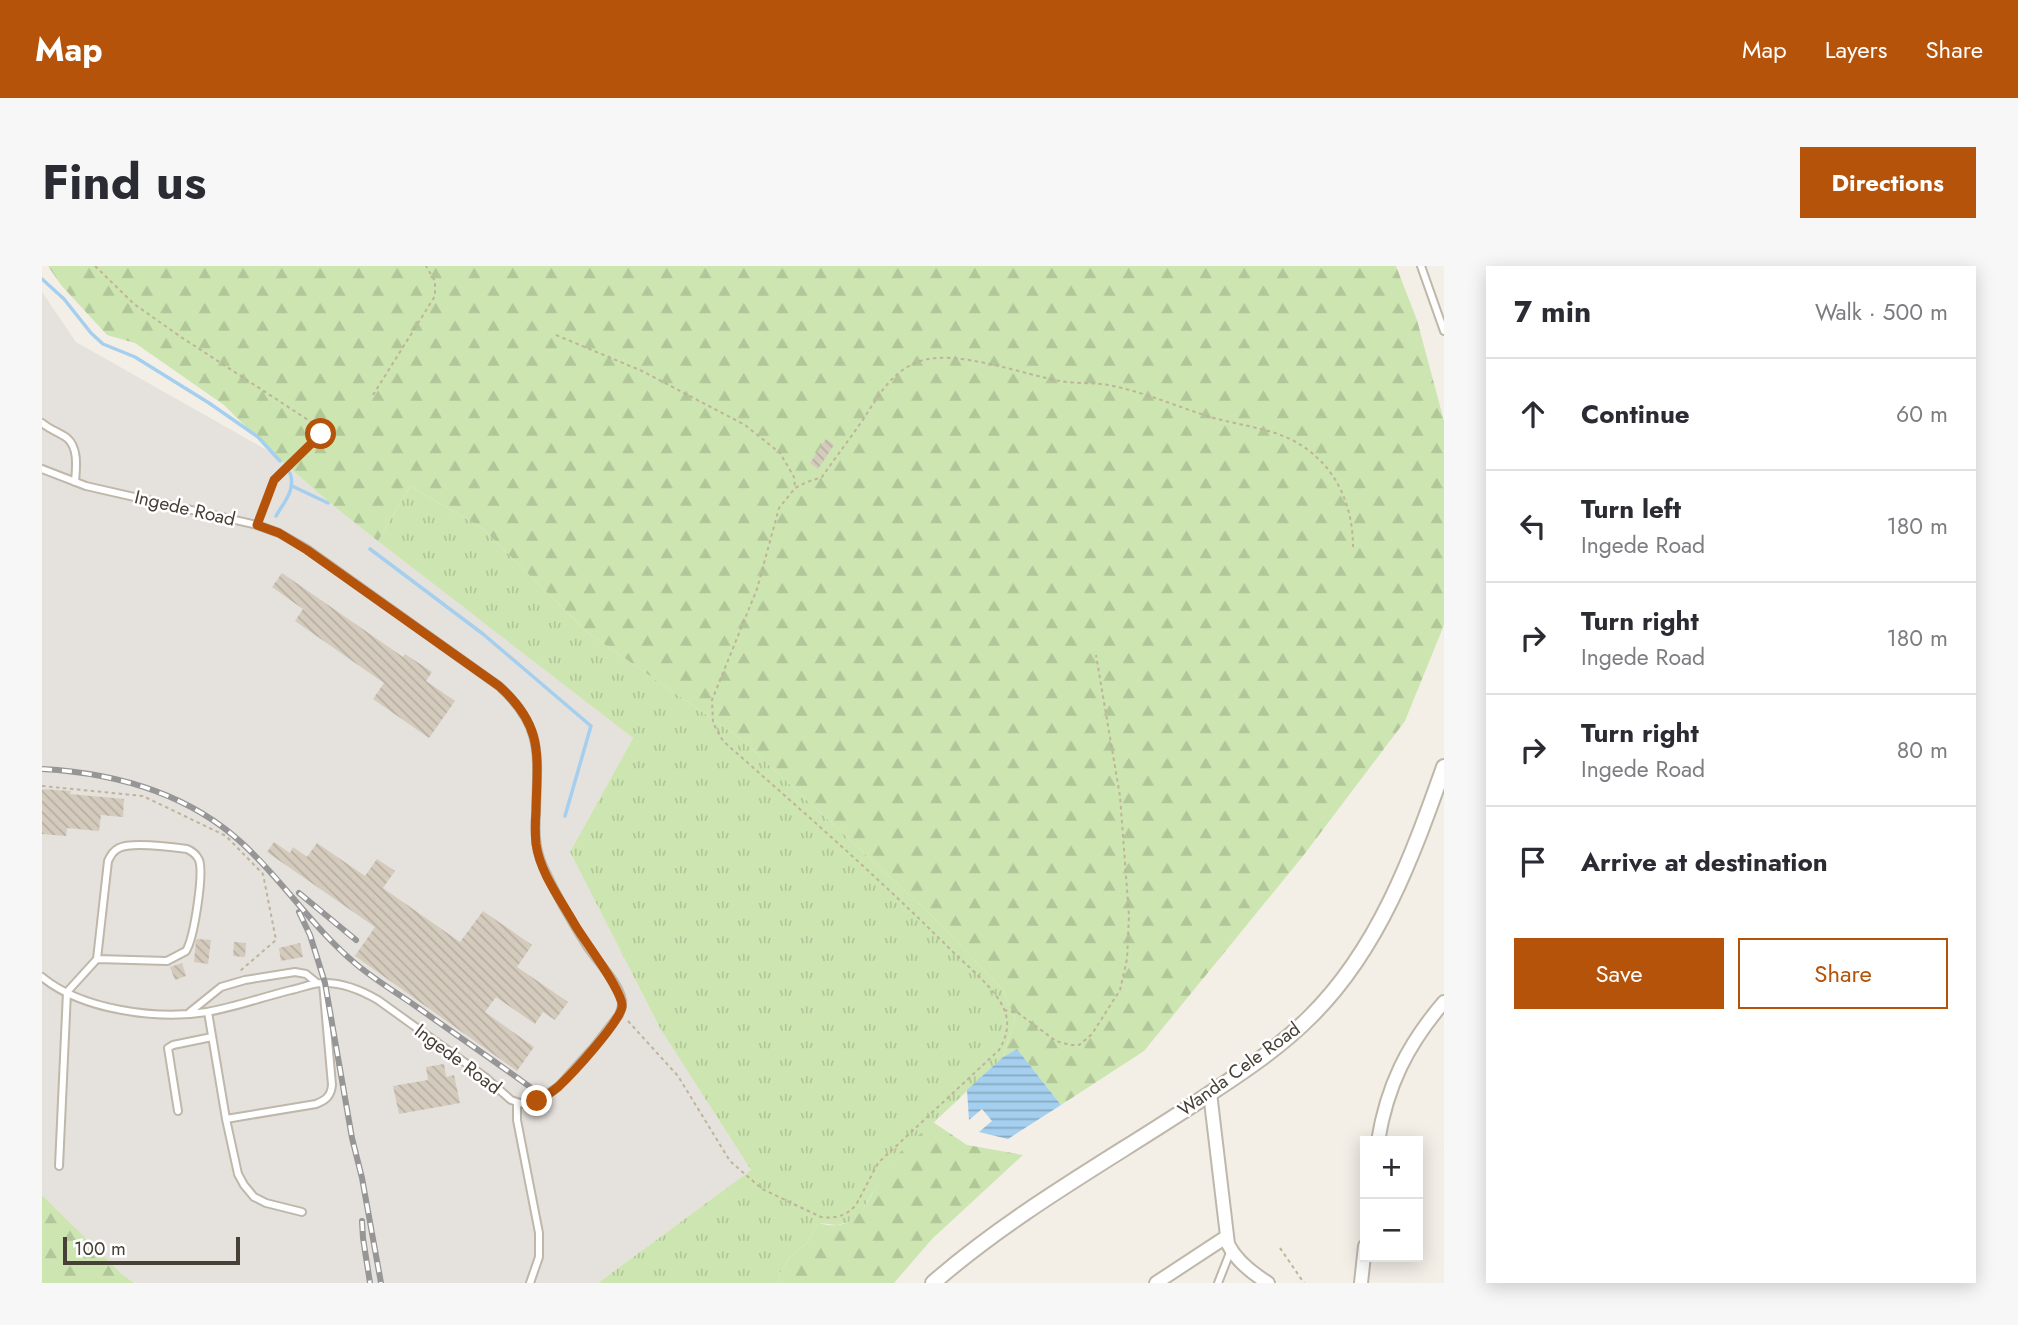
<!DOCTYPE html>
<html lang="en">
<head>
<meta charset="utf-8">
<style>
	body { margin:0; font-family:Jost,sans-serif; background:#f7f7f7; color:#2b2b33 }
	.controls { position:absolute; right:21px; bottom:21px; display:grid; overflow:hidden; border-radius:0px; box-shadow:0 4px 18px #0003 }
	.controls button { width:63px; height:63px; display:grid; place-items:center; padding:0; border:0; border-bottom:2px solid #e1e1e2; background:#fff; color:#2b2b33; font:35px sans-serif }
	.scale { position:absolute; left:21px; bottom:18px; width:177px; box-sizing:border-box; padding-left:7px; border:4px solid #464036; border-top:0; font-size:19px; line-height:24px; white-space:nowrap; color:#464036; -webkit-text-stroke:5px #fff; paint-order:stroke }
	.stop { position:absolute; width:21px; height:21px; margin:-16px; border:5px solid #b45309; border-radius:50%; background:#fff }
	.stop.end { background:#b45309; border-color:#fff; box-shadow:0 2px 7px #0008 }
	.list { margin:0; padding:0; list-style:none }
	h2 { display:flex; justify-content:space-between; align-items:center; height:91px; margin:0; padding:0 28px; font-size:30px }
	h2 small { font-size:23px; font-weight:400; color:#7c7c81 }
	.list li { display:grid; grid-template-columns:46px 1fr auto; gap:21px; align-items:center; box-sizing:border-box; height:112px; padding:0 28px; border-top:2px solid #e1e1e2 }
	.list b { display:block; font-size:26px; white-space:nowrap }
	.list p { margin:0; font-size:23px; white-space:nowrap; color:#7c7c81 }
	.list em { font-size:23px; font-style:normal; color:#7c7c81 }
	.actions { display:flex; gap:14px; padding:21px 28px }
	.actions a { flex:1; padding:16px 0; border:2px solid #b45309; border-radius:0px; text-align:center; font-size:24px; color:#b45309 }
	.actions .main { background:#b45309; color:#fff }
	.icon { flex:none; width:38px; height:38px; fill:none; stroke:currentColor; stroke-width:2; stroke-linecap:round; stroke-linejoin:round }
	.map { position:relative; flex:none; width:1402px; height:1017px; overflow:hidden; border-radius:0px }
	header { display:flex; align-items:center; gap:42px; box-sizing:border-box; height:98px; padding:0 35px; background:#b45309; color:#fff }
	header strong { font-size:33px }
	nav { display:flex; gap:38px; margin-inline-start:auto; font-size:24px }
	.intro { display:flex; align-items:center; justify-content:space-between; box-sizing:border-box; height:168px; padding:0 42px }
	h1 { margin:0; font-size:49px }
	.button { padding:18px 32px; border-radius:0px; background:#b45309; color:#fff; font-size:24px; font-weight:700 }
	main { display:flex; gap:42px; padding:0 42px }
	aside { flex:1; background:#fff; border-radius:0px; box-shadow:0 4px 18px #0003 }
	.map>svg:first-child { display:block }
</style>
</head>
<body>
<header>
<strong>Map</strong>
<nav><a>Map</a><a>Layers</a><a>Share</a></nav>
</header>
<div class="intro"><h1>Find us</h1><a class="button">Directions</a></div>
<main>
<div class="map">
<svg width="1402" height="1017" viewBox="0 0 1402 1017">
	<defs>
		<pattern id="grass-tufts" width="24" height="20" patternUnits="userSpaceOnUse" patternTransform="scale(1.75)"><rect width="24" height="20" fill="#cde6b1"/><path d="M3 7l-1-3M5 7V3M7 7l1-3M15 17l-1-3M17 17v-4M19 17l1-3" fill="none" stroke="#b1c699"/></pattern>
		<pattern id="forest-firs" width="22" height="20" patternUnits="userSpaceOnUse" patternTransform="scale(1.75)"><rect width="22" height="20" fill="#cde6b1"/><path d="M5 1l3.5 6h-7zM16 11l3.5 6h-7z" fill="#b1c699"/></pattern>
		<pattern id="water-rules" width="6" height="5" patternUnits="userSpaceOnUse" patternTransform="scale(1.75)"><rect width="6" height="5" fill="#a5cfee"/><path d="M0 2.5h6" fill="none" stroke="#88a9c2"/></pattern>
		<pattern id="building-back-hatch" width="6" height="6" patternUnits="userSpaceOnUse" patternTransform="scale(1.75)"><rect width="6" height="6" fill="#d4cbbd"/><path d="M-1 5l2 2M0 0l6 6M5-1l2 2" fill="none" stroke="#b7afa3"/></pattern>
	</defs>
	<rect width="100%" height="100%" fill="#f3efe7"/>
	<path fill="#e5e1dc" d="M0 26 34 76 230 187 293 241 591 472 528 586 619 764 709 904 556 1017H92L80 1008 0 929Z"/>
	<path fill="url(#grass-tufts)" d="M368 220 440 262 546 367 698 472 890 650 961 724 973 753 961 791 848 898 818 948 807 956 795 959 776 957 765 977 748 991 738 1007 736 1017H556L709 904 619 764 528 586 591 472 336 275Z"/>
	<path fill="url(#forest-firs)" d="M6 0H1354L1375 54 1402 155V359L1363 455 1261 590 1102 785 1019 839 975 783 961 791 973 753 961 724 890 650 698 472 546 367 440 262 368 220 336 275 293 241 230 187 182 139 93 77 65 69 19 19Z
		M891 856 925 879 981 889 890 973 852 1017H736L738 1007 748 991 765 977 776 957C822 970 827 925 848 898 859 883 877 870 891 856Z
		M0 929 80 1008 92 1017H0Z"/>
	<path fill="url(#water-rules)" d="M975 783 1019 839 966 873 937 866 950 855 940 843 927 854 925 824 961 791Z"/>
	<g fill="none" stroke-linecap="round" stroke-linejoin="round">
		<path stroke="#a5cfee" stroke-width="3.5" d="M0 13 22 33 49 67 61 78 93 91 167 137 216 171 238 195
			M250 220 286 237
			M234 250C242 236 254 224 248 207
			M328 283 441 368 549 460 523 550"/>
	</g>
	<path fill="url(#building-back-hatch)" d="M784 173 792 179 776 203 768 197Z
		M240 307 361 391 363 388 390 406 384 415 413 435 387 472 331 433 342 417 253 355 261 343 230 321Z
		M0 523 29 525 28 528 82 533 81 551 59 549 57 565 25 562 24 570 0 568Z
		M232 576 248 587 251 581 265 591 275 577 323 610 335 593 353 605 341 622 418 676 441 645 490 679 475 701 526 736 513 754 501 746 493 758 454 731 443 746 492 781 475 805 313 690 333 661 225 586Z
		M156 673 169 674 166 698 152 696 154 674Z
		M192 676 204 677 203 691 191 690Z
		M258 677 261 691 239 695 237 682Z
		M140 697 144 710 133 714 128 701Z
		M402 798 404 811 412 809 418 837 357 848 351 820 386 814 384 801Z"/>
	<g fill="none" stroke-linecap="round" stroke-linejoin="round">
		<defs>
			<path id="service" d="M1379 0 1402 65
				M0 157C8 164 17 166 25 172 37 182 34 203 33 216
				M0 203 44 220 215 259 237 267 265 283 457 420C503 462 495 491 494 547 493 566 493 582 501 600 513 627 529 655 545 680 555 695 577 717 580 734 581 739 579 744 577 749L552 781 516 821 495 835 481 838 469 834 443 811 336 734C319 724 301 716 280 717 270 717 259 722 249 724 221 731 193 741 165 746 115 754 40 744 0 711
				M148 746 179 721 203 714 253 706 264 708 275 717
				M166 746 184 853 196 908 202 919 212 931 224 937 260 946
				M475 837V854L497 967V991L488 1017
				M136 845 126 782 131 779 170 771
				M184 853 274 838C284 834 289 830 290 819L281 717
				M17 900 25 726 55 693 66 595C69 589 71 585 77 582 89 576 130 581 145 583 150 585 154 588 157 594 162 608 152 672 144 685L125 695 55 693
				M1176 1017 1189 984"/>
			<path id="minor" d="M1168 827 1186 978C1194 995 1210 1007 1226 1017
				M1336 875C1345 820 1365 779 1402 736
				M1114 1017 1184 971
				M1319 1017 1323 980"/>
			<path id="tertiary" d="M891 1017C970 948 1062 897 1149 840 1190 813 1233 786 1268 751 1337 683 1370 591 1402 501"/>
		</defs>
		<use href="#service" stroke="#beb7aa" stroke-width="10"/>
		<use href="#minor" stroke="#beb7aa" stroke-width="16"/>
		<use href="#tertiary" stroke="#beb7aa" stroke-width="18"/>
		<path stroke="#bfb39b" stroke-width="2" stroke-dasharray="3.5 3.5" stroke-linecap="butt" d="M53 0 92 38 139 71 280 163 279 168 232 214 218 252
			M514 69 600 105 703 159 738 187 752 211 753 221
			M331 129 393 30V15L384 0
			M0 520 101 530 184 570 221 608 234 674 198 705
			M962 744 976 747 1014 775 1028 779H1037L1050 768 1078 724 1085 693 1087 650 1078 530 1054 389
			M586 755 636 810 688 895 720 923 779 951C793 953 804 950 814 939L836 897 957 784C965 771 968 757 962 743 953 722 925 700 909 684 836 611 758 543 681 475L671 457 670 434 715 323 737 242 753 222 765 216 780 211C793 192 807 174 820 155 836 131 849 105 878 95 914 83 980 108 1018 115 1035 118 1054 116 1071 120 1105 127 1138 142 1172 152 1204 161 1239 163 1266 184 1297 207 1311 243 1311 281
			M1238 982 1262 1017"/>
		<use href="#service" stroke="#fff" stroke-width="6"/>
		<use href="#minor" stroke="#fff" stroke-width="12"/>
		<use href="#tertiary" stroke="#fff" stroke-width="14"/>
		<defs>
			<path id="rail" d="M0 503C73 507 146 527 201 578 241 615 272 663 314 698 333 714 355 727 375 741 413 768 451 794 488 821
				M257 627 314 674
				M257 646 268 669 283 717 310 872 320 912 339 1017
				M320 955 321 972 328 1017"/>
		</defs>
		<use href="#rail" stroke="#969696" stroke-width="6"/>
		<use href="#rail" stroke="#fff" stroke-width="3.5" stroke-dasharray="10" stroke-linecap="butt"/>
	</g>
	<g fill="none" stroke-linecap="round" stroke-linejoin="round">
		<path stroke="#b45309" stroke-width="9" d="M279 168 232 214 215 259 237 267 265 284 457 420C503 461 495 490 494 546 493 557 493 567 494 578 498 607 519 634 533 659 543 676 582 726 580 741 577 757 530 808 517 820 510 826 503 831 495 835"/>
	</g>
	<g text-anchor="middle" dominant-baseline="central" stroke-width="5" stroke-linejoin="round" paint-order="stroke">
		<g font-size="19" fill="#464036" stroke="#fff">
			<text transform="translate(143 242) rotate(13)">Ingede Road</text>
			<text transform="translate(416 793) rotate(37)">Ingede Road</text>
			<text transform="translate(1197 803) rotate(-36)">Wanda Cele Road</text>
		</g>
	</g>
</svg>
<div class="controls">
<button>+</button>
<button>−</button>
</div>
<div class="scale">100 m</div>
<div class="stop" style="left:279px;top:168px"></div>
<div class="stop end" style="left:495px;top:835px"></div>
</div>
<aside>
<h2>7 min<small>Walk · 500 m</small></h2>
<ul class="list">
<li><svg class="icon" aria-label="ahead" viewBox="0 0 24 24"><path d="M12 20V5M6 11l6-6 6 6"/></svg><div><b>Continue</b></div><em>60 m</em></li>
<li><svg class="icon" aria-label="left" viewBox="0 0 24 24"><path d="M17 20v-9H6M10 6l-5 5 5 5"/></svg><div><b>Turn left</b><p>Ingede Road</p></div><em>180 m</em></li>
<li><svg class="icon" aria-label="right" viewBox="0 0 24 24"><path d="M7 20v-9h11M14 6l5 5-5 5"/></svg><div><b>Turn right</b><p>Ingede Road</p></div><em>180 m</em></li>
<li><svg class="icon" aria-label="right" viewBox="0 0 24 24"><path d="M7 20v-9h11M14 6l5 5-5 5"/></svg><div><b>Turn right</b><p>Ingede Road</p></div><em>80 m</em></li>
<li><svg class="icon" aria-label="arrive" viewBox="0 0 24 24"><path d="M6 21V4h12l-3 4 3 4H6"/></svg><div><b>Arrive at destination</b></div></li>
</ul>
<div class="actions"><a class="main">Save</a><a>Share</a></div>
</aside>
</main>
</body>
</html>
